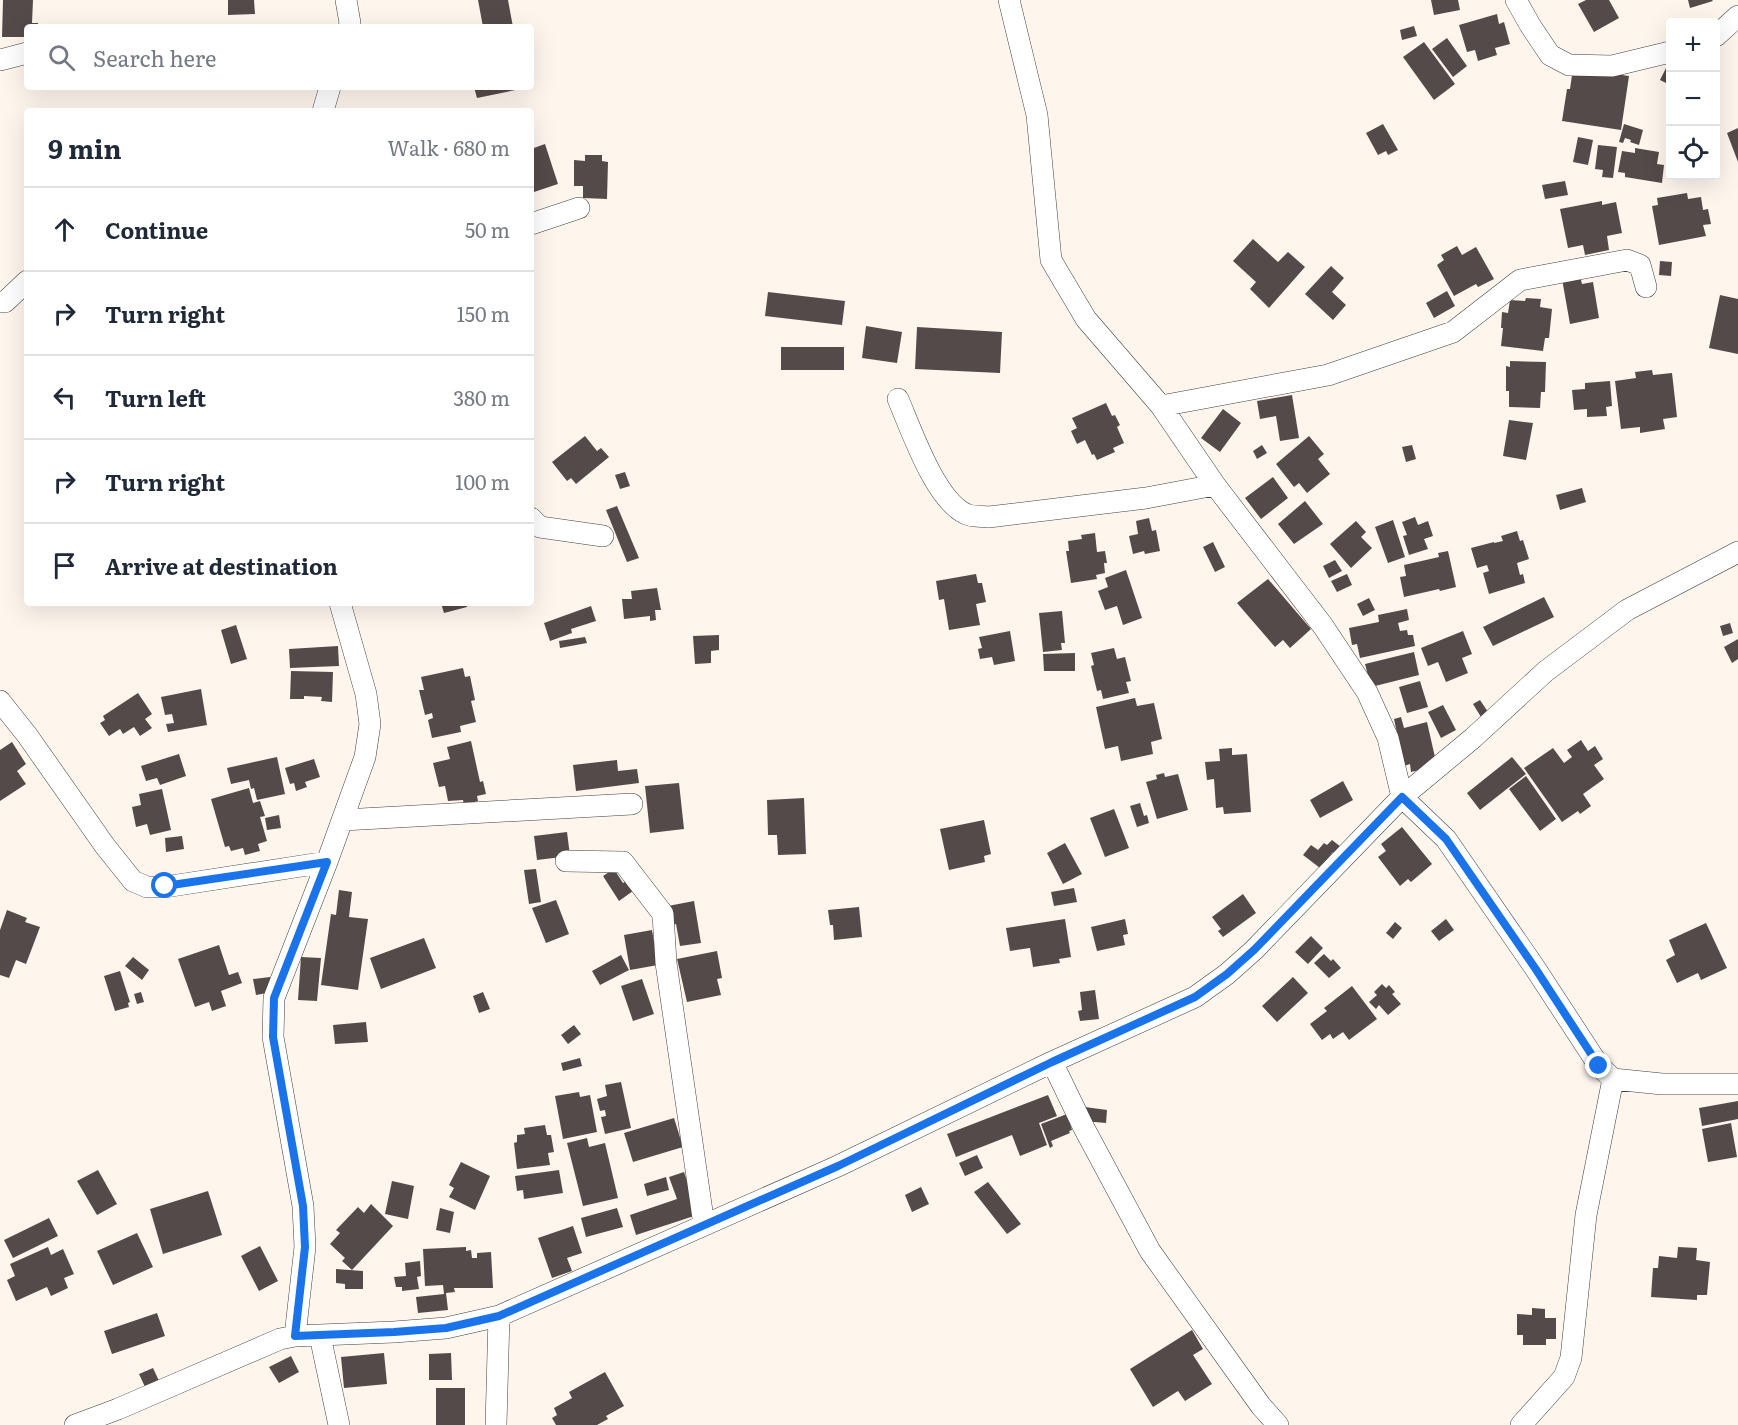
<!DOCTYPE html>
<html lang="en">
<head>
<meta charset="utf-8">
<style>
	body { margin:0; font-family:Literata,serif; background:#f2f2f3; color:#1f2937 }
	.controls { position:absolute; right:18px; top:18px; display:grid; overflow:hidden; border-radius:6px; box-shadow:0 6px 24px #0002 }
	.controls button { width:54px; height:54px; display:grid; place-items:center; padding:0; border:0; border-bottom:2px solid #e0e1e3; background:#fff; color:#1f2937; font:30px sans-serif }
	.stop { position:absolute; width:18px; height:18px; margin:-14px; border:4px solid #1a73e8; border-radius:50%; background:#fff }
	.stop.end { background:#1a73e8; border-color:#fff; box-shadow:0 2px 6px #0008 }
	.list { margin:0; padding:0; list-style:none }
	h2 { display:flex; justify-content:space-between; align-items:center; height:78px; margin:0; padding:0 24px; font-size:26px }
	h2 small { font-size:20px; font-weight:400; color:#747a83 }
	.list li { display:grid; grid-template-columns:39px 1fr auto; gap:18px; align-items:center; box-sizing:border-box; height:84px; padding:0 24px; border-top:2px solid #e0e1e3 }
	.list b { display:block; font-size:22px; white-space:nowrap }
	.list em { font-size:20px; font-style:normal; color:#747a83 }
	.icon { flex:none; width:33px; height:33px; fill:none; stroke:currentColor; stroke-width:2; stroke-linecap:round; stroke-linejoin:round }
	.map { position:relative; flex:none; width:1738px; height:1425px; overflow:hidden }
	.search { position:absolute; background:#fff; box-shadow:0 6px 24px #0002; left:24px; top:24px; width:510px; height:66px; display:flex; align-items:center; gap:15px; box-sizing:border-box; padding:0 21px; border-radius:6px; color:#747a83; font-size:22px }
	.panel { position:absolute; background:#fff; box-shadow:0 6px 24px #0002; left:24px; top:108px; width:510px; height:498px; border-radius:6px }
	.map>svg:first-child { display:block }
</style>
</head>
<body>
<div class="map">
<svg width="1738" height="1425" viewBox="0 0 1738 1425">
	<rect width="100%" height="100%" fill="#fef5ed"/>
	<path fill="#554a4a" d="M3 0H33L32 23H38V27H27V37H2Z
		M228 0H254L255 14 228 15Z
		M478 0H508L513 27H483Z
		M1431 0H1458L1460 10 1434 15Z
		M1586 0H1609L1619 18 1594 32 1578 4Z
		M1688 0H1712L1713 1 1690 8Z
		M1497 14 1499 24 1504 22 1510 44 1495 48 1497 55 1478 61 1475 50 1467 52 1459 25Z
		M1414 26 1417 36 1402 40 1400 30Z
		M1447 38 1467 66 1453 77 1432 49Z
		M1424 42 1455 84 1434 100 1403 57Z
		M1573 68 1629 76 1621 130 1562 121 1567 89H1570Z
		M1666 68 1670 71V85L1660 80Z
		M474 87H525V88L477 98Z
		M1383 124 1398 150 1388 155 1386 151 1378 155 1366 133Z
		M1624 124 1643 130 1639 145 1630 142 1631 140 1625 138 1623 143 1619 142Z
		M1738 128V162L1727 133Z
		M1578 137 1593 140 1588 165 1573 162Z
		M545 144 558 184 531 193V149Z
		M1598 145 1617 147 1613 178 1602 177 1603 170 1595 169Z
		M1635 148 1659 152 1657 164 1664 165 1662 183 1625 177V173L1618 172 1622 151 1635 153Z
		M585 155H602V161L608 162 607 199 583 198V186H574V160L585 161Z
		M1565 181 1568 195 1545 199 1542 185Z
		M1687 193 1688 199 1701 197 1703 210 1708 209 1711 224 1703 225 1706 236 1659 245 1652 206 1658 205 1657 198Z
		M1602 201V205L1616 202 1622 233 1607 236 1609 250 1585 255 1583 245 1568 248 1560 209Z
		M1253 239 1278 262 1288 252 1305 267 1269 308 1250 289 1256 282 1233 261Z
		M1457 246 1462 255 1476 247 1494 279 1478 287 1476 284 1454 296 1437 265 1444 260 1441 255Z
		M1660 261 1672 262 1671 276 1659 275Z
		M1331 266 1344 278 1332 292 1346 305 1333 320 1305 294Z
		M1580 276 1582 284 1593 282 1599 318 1570 324 1562 279Z
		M1447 291 1455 306 1434 318 1426 303Z
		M768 292 845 301 842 325 765 316Z
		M1720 295 1738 299V354L1709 348Z
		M1526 298 1541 299 1540 307 1552 309 1549 338H1545L1543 351 1501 346 1503 328H1501L1502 312 1508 313 1510 300 1525 301Z
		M866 326 902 332 897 363 862 358Z
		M917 327 1002 332 1000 373 915 369Z
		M781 347H844V370H781Z
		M1510 361 1546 362 1545 392H1541L1540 408 1509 407V391H1506V366L1510 367Z
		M1652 370 1653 375 1672 373 1677 417 1663 419 1665 429 1640 433V427L1621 429 1615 381 1636 378 1635 372Z
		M1610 381 1612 406 1606 407 1607 416 1587 417V409L1574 410 1572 390 1585 389V383Z
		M1292 395 1299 438 1280 441 1276 416 1260 419 1257 401Z
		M1106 403 1112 416 1115 415 1120 425 1117 427 1124 443 1113 448 1115 452 1097 460 1094 454 1092 455 1085 440 1077 444 1071 431 1077 428 1072 418Z
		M1223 409 1241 423 1220 452 1201 438Z
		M1509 420 1533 423 1526 460 1503 456Z
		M585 436 597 451 601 448 609 457 576 484 571 478 567 481 552 462Z
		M1309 436 1324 454 1318 459 1330 474 1307 493 1299 483 1294 487 1276 464Z
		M1262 445 1267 453 1257 459 1253 451Z
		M1412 445 1416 459 1406 462 1402 447Z
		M625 472 630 486 620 489 615 475Z
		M1273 477 1288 498 1261 519 1245 498Z
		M1582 488 1586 502 1560 510 1556 495Z
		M1305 501 1323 524 1294 544 1278 524Z
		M617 506 639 558 627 562 606 510Z
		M1415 517 1418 525 1428 521 1433 536 1424 539 1428 549 1409 555 1403 536 1407 535 1402 522Z
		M1149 518 1152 531 1156 530 1160 551 1145 554 1144 551 1133 554 1129 536 1138 534 1136 521Z
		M1393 520 1405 557 1388 563 1375 527Z
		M1356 521 1366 532 1361 537 1372 548 1351 568 1330 544Z
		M1517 531 1520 541 1523 540 1529 559 1517 563 1520 575 1523 574 1525 583 1489 594 1483 573 1489 571 1487 565 1477 568 1471 548 1494 542V543L1503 541 1501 536Z
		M1095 533 1097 552 1105 551 1107 563H1104L1105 573 1096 575 1097 579 1071 583 1066 551H1069L1068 541 1082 539 1081 535Z
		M1213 542 1225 567 1215 572 1203 547Z
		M1448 551 1456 587 1440 591 1439 589 1404 597 1400 577 1406 576 1404 565 1439 557 1438 553Z
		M1335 560 1342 571 1329 578 1323 566Z
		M1126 570 1142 618 1123 625 1117 606 1105 610 1098 591 1108 587 1105 578Z
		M976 574 978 583H982L986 602 976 604 980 625 949 630 944 599 939 600 936 581Z
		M1347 574 1352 585 1337 592 1331 581Z
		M1268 579 1311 629 1290 648 1283 640 1275 647 1237 603Z
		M657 588 661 610H655L656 620 650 621V616L624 619 622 599H632L631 591Z
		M1544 597 1554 617 1493 646 1483 627Z
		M1369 598 1375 610 1363 616 1357 604Z
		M441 603H466L467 607 444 613Z
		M591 606 596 621 571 629 572 633 550 641 544 623Z
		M1407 609 1409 620 1398 623 1400 631 1407 630 1408 635H1413L1415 646 1360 658 1357 644 1352 645 1349 628 1379 622 1378 615Z
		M1062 611 1065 643H1061L1062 650 1043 652 1039 613Z
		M1730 623 1733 633 1723 636 1720 626Z
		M236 625 247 659 231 664 221 630Z
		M1010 631 1015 661 994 665 992 657 980 659 978 649 982 648 979 637Z
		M1463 631 1472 654 1462 658 1468 673 1446 682 1438 662 1428 666 1421 648Z
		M719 635V650L711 651V663L695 664 693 636Z
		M585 637 587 643 560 648 559 641Z
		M1738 639V659L1732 663 1724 647Z
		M338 646 339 666 290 668 289 649Z
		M1114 648 1117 659 1125 657 1131 681 1126 682 1129 693 1103 699 1101 690 1097 691 1091 666 1094 665 1091 653Z
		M1414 652 1419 675 1371 687 1365 664Z
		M1075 653V671H1044L1043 654Z
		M463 668 465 677 470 676 475 700 471 701 476 722 460 726 461 732 432 738 428 720 433 718 432 713 425 715 419 690H424L421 677Z
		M291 671 333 672 332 702 321 701 322 697 304 696V699H290Z
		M1420 681 1428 707 1407 713 1399 687Z
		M201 689 207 725 168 732 166 724 174 723 172 714 165 715 161 697Z
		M138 693 152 714 145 719 152 728 140 736 134 727 123 734 120 729 109 736 100 723 105 720 103 716Z
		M1135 698 1137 706 1154 703 1162 739 1151 742 1153 754 1121 761 1118 746 1105 749 1096 707Z
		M1480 700 1488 712 1481 717 1473 704Z
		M1443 705 1456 730 1441 738 1428 712Z
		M1401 717 1404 728 1427 722 1437 766 1411 772 1410 764 1404 766 1394 719Z
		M1581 740 1588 751 1595 746 1603 759 1594 765 1604 779 1583 794 1591 806 1580 814 1578 811 1562 822 1524 768 1553 748 1564 763 1572 757 1567 750Z
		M471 741 480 782 483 781 486 794 477 796 478 801 464 805 463 800 448 801 445 786 439 787 433 763 450 759 447 747Z
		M12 742 26 764 17 771 26 784 0 801V750Z
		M1232 748V755L1247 754 1251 812 1224 814 1223 807 1216 808 1214 779 1207 780 1205 762 1220 761 1219 749Z
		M179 754 186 776 160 785 157 778 146 781 141 766Z
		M277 757 285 794 257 800 254 788 251 789 249 780 231 784 227 768Z
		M1512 757 1526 774 1480 810 1467 793Z
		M314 759 320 777 305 782 307 787 296 791 294 783 290 784 285 768Z
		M617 760 618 771 637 769 639 783 576 791 573 765Z
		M1164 773 1165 777 1178 774 1188 810 1157 819 1146 782 1157 779 1156 775Z
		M1526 776 1556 819 1540 831 1509 789Z
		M1343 781 1353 800 1320 818 1310 800Z
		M679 783 684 829 650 833 645 786Z
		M249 788 253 803 260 801 265 816 260 817 267 841 258 844 260 851 245 855 243 848 231 851 229 846 225 847 211 799Z
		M162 789 171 830 150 835 147 824 136 827 132 807 141 805 139 794Z
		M804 798 806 854 778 855 777 835H768L767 800Z
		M1140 803 1144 816 1147 815 1149 823 1137 827 1130 806Z
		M1114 809 1129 848 1105 857 1090 818Z
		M279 815 281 828 267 830 265 818Z
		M984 820 991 854 984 856 985 862 949 870 940 829Z
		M1402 827 1432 864 1411 882 1408 879 1400 886 1378 857 1386 851 1381 844Z
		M567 832 570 856 537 860 534 836Z
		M182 836 184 849 166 852 165 838Z
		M1332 840 1341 847 1335 854 1333 852 1320 868 1303 855 1311 845 1318 850 1324 843 1327 845Z
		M1065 843 1082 874 1063 884 1047 853Z
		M536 869 541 902 529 904 524 870Z
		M614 869 623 883 626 881 633 891 619 901 603 876Z
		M1074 888 1077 902 1054 906 1051 892Z
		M339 890 352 892 349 917 368 919 358 990 321 985 331 914 336 915Z
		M1243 894 1256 913 1223 937 1218 931 1221 929 1212 917Z
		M556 900 569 934 546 943 532 908Z
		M694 901 701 943 680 946 676 924 671 925 668 906Z
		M859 907 862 937 834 940 833 925H830L828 910Z
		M7 910 27 918 25 922 40 927 26 964 16 960 9 978 0 975V930Z
		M1065 919 1071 957 1059 959 1060 963 1033 967 1030 948 1010 951 1006 928Z
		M1125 919 1128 934 1123 935 1125 945 1097 951 1091 927Z
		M1446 919 1454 930 1439 941 1431 931Z
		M1395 922 1402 928 1393 939 1386 933Z
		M1706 923 1727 968 1701 980 1698 973 1677 983 1666 960 1675 955 1669 940Z
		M652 930 658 965 630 970 624 935Z
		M1311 936 1323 948 1308 964 1295 952Z
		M424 938 436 968 381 989 370 958Z
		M219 945 229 975 238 972 242 983 221 991 226 1006 212 1011 209 1002 195 1007 178 959Z
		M717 951 722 978 717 979 721 995 687 1002 677 959Z
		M1324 954 1331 961 1333 959 1341 968 1329 978 1314 963Z
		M621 955 629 970 600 985 592 971Z
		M133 957 149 970 142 980 125 966Z
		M301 957 321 958 317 1001 298 1000Z
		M120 971 130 1002 128 1003 129 1007 115 1011 104 976Z
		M270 977 273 992 256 995 253 979Z
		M1293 977 1308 993 1277 1022 1262 1006Z
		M642 979 654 1014 633 1021 621 986Z
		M1382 984 1386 988 1389 985 1395 992 1392 994 1401 1004 1388 1015 1379 1005 1376 1009 1369 1002 1377 995 1374 992Z
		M1352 986 1377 1019 1349 1040 1343 1032 1333 1039 1330 1034 1322 1040 1310 1024 1327 1011 1324 1008Z
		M1095 990 1099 1019 1080 1021 1078 1011 1082 1010 1080 992Z
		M141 992 144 1002 137 1004 134 994Z
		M483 992 490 1009 479 1013 473 996Z
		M366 1022 368 1042 335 1044 333 1025Z
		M574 1025 581 1034 568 1044 561 1035Z
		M580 1058 582 1066 563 1071 561 1063Z
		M621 1082 631 1128 605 1134 601 1117 606 1116 605 1110 600 1111 597 1099 607 1096 605 1085Z
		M579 1092 580 1097 590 1095 597 1132 563 1139 555 1096Z
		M1048 1095 1057 1116 1039 1123 1047 1145 1020 1156 1012 1135 956 1157 947 1134Z
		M1738 1101V1119L1702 1126 1699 1108Z
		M1085 1107 1107 1110 1106 1123 1083 1121Z
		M1067 1114 1072 1130 1069 1131 1070 1133 1051 1141 1053 1146 1050 1148 1041 1124Z
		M674 1118 683 1147 633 1162 624 1133Z
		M1731 1123 1737 1157 1708 1162 1702 1129Z
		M545 1125 547 1135H551L554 1152 548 1153 550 1165 517 1169 514 1143 517 1142V1135L525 1134 524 1128Z
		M587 1138 589 1147 605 1143 618 1198 583 1206 567 1143Z
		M977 1155 983 1168 965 1176 959 1163Z
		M461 1162 490 1176 475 1210 449 1197 454 1188 449 1185Z
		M98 1170 117 1204 97 1215 77 1181Z
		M559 1170 563 1193 524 1199 523 1190 517 1191 515 1176Z
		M684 1172 696 1208 694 1216 636 1235 630 1215 677 1199 669 1177Z
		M666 1177 669 1190 647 1196 644 1184Z
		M392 1181 414 1186 408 1219 385 1214Z
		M988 1182 1021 1224 1007 1234 974 1192Z
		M921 1187 929 1204 912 1212 905 1195Z
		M208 1191 222 1235 163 1254 150 1209Z
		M371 1204 393 1226 352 1270 342 1261 345 1258 330 1244 340 1233 336 1230 358 1207 364 1213Z
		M440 1208 454 1212 450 1233 436 1230Z
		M617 1208 623 1227 586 1237 581 1218Z
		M49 1218 58 1236 13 1258 4 1240Z
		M573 1226 582 1253 567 1258 572 1271 552 1278 538 1238Z
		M137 1233 153 1267 113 1285 97 1251Z
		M260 1246 278 1281 259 1291 241 1256Z
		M48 1247 51 1255 63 1249 74 1274 64 1278 68 1288 51 1296 47 1287 16 1301 7 1280 15 1276 10 1264Z
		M466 1247V1251L471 1250 472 1258H477V1253L491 1252 493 1288H454L455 1292 446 1293 448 1310 418 1313 416 1297 444 1294 443 1285 425 1286 423 1249Z
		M1678 1247 1697 1248 1696 1260 1710 1262 1707 1295H1697V1300L1651 1297 1653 1268H1658L1659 1256 1677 1258Z
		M420 1261 421 1276 417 1277 419 1289 402 1291V1287H396L394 1277 406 1276 405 1263Z
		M336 1269 363 1271V1289H345V1284L336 1283Z
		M1532 1308 1545 1309V1318H1556V1339H1546V1345H1523V1335H1517V1314L1532 1315Z
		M157 1313 165 1336 112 1354 104 1331Z
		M1192 1330 1203 1349 1193 1355 1212 1384 1185 1401 1178 1391 1153 1407 1130 1369Z
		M384 1353 387 1384 344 1388 341 1357Z
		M451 1353 452 1380H429V1354Z
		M291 1356 299 1372 279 1383 269 1367Z
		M153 1368 160 1383 146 1389 139 1374Z
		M605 1372 624 1406 606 1416 608 1419 597 1425H556L552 1418 557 1415 554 1408 572 1398 569 1392Z
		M436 1388H465V1425H436Z"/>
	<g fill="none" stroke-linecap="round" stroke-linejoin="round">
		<defs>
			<path id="minor" d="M346 0 350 23 349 27
				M1009 0 1037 115 1051 260 1086 319 1161 406 1215 485 1323 626 1367 692 1388 738 1402 797 1446 839 1535 968 1599 1066 1613 1079 1662 1084H1738
				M1516 0 1530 25 1550 55 1569 65 1612 66 1670 52
				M1716 36 1738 16
				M0 60 27 53
				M323 111 330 87
				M531 224 579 208
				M0 302H5L27 281
				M898 399C911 429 935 500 966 514 972 517 982 516 989 517L1146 498 1215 485
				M1161 406 1328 375 1453 332 1520 280 1627 260 1640 265 1646 287
				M531 518 540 527 603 536
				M0 701 27 735 105 846 133 881 147 887H165L327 862
				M343 820 632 804
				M566 861 623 862 663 914 666 963 704 1225
				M1052 1062 1084 1128 1150 1251 1261 1406 1278 1425
				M295 1336 305 1247 303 1206 273 1037 274 998 327 862 365 757 370 724 366 694 340 603
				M320 1336 339 1425
				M75 1425 118 1409 280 1339 295 1336 394 1332 446 1328 499 1316 838 1166 1052 1062 1195 997 1227 974 1254 950 1402 797 1473 738 1546 671 1627 610 1738 552
				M496 1425 499 1316
				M1521 1425 1564 1377 1571 1358 1586 1215 1613 1079"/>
		</defs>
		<use href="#minor" stroke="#404040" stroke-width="22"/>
		<use href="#minor" stroke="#fff" stroke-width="21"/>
	</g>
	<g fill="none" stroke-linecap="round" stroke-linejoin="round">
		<path stroke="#1a73e8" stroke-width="8" d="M165 886 327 862 274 998 273 1037 303 1206 305 1247 295 1336 394 1332 446 1328 499 1316 838 1166 1052 1062 1195 997 1227 974 1254 950 1402 797 1446 839 1535 968 1599 1066"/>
	</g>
</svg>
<div class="controls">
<button>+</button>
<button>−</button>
<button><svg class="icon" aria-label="locate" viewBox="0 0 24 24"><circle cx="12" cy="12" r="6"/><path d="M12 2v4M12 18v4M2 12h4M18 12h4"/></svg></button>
</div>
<div class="stop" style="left:165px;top:886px"></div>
<div class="stop end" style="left:1599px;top:1066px"></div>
<div class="search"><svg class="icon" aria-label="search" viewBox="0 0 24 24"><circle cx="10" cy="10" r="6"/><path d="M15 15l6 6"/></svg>Search here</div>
<section class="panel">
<h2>9 min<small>Walk · 680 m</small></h2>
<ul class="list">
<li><svg class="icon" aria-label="ahead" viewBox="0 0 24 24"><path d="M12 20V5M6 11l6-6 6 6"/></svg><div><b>Continue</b></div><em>50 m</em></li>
<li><svg class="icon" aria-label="right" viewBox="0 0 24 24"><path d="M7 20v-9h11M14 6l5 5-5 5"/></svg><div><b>Turn right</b></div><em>150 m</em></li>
<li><svg class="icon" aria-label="left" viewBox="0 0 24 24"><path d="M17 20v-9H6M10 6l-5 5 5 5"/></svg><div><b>Turn left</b></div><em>380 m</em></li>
<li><svg class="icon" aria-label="right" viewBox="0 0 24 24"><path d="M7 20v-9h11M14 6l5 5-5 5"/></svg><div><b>Turn right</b></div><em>100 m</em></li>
<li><svg class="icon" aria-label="arrive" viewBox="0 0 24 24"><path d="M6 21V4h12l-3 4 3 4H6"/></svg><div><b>Arrive at destination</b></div></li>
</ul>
</section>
</div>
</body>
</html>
